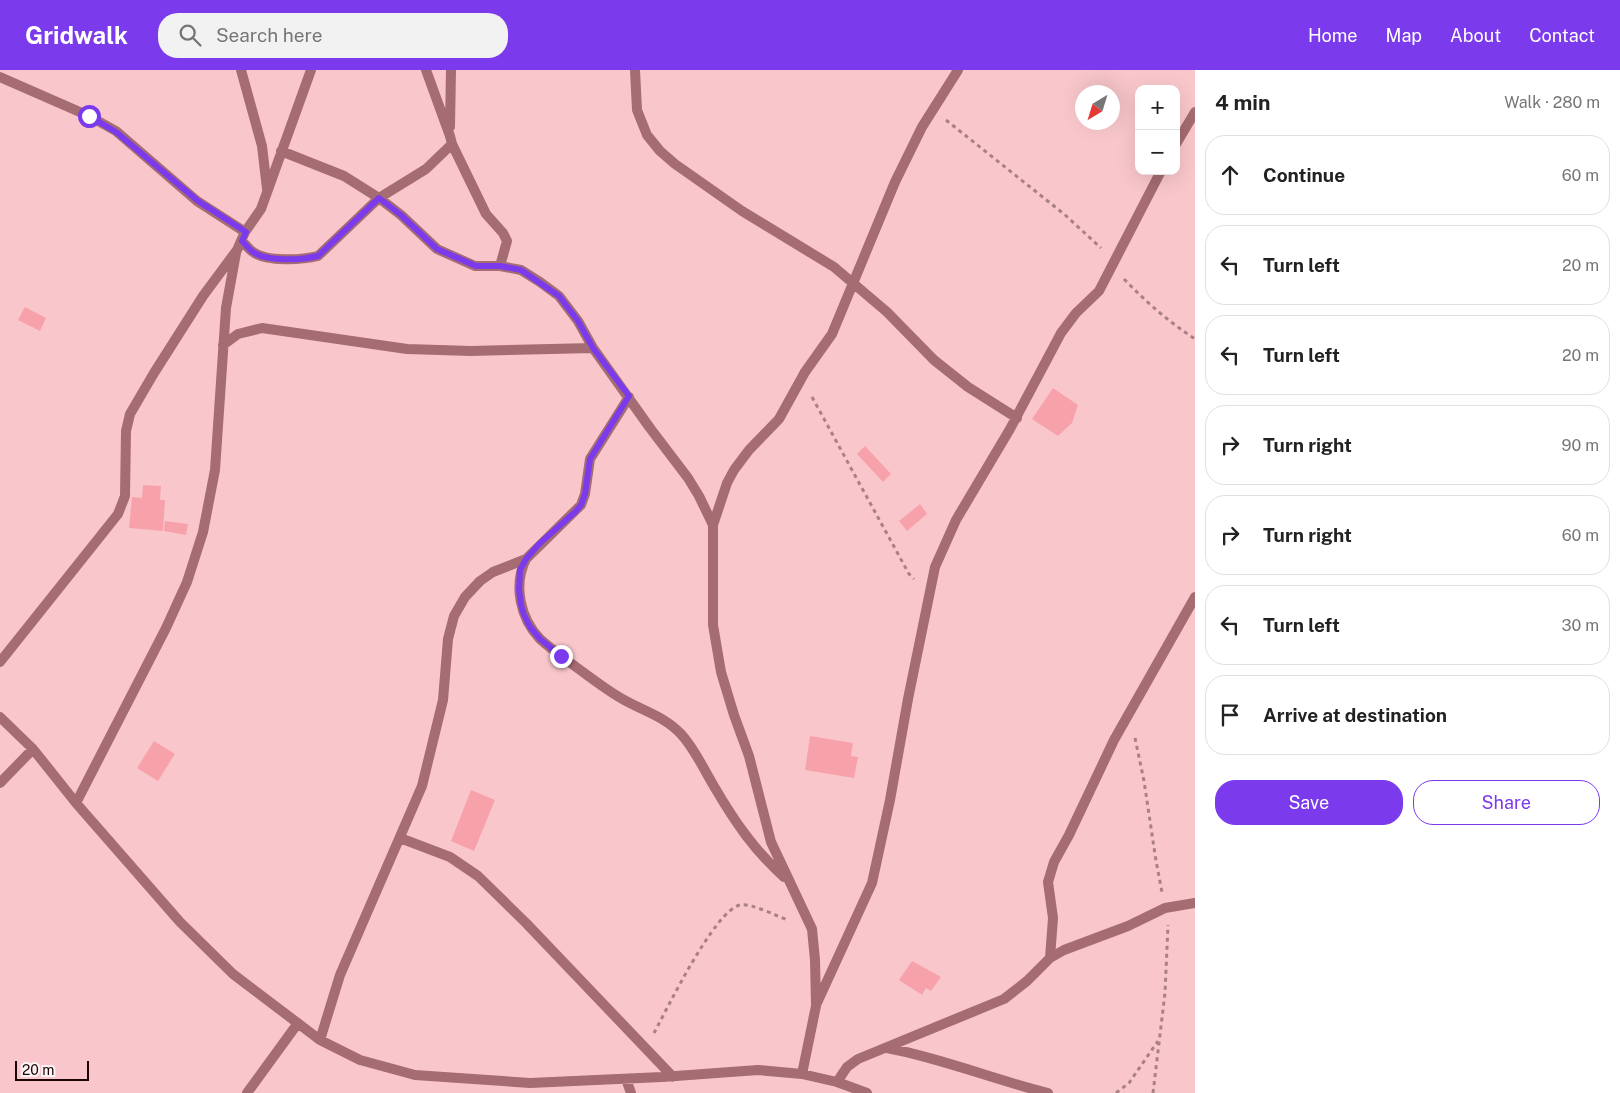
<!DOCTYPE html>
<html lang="en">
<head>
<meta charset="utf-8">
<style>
	body { margin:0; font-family:"Public Sans",sans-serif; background:#f2f2f2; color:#222 }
	.controls { position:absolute; right:15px; top:15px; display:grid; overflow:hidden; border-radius:10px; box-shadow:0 5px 20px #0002 }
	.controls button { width:45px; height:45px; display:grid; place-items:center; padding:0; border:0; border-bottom:1px solid #e0e0e0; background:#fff; color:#222; font:25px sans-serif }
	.compass { position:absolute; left:1075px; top:15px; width:45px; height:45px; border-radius:50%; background:#fff; box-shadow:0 5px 20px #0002; rotate:218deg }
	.scale { position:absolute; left:15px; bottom:12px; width:74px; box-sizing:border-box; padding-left:5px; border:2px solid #1d0407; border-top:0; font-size:14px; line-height:18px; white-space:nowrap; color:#1d0407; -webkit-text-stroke:4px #fdf4f5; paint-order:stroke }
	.stop { position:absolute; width:15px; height:15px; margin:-11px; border:4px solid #7c3aed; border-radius:50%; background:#fff }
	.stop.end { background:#7c3aed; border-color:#fff; box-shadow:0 1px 5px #0008 }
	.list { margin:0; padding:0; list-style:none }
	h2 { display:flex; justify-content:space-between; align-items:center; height:65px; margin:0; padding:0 20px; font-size:21px }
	h2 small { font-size:16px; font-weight:400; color:#767676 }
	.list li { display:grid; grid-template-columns:32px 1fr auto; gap:15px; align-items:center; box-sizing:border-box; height:80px; margin:0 10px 10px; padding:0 10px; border:1px solid #e0e0e0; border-radius:20px }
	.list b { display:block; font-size:19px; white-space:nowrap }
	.list em { font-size:16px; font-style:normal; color:#767676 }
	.actions { display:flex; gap:10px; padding:15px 20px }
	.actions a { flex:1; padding:11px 0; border:1px solid #7c3aed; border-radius:20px; text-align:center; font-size:18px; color:#7c3aed }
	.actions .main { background:#7c3aed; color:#fff }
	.icon { flex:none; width:28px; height:28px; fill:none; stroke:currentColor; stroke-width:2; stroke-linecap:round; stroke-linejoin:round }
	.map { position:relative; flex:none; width:1195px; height:1023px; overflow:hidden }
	header { display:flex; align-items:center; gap:30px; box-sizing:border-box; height:70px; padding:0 25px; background:#7c3aed; color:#fff }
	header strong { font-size:24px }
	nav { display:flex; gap:28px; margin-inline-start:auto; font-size:18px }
	.search { width:350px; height:45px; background:#f2f2f2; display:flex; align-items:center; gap:12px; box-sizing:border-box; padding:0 18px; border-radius:20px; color:#767676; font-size:19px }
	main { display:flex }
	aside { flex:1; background:#fff }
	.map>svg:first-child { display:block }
</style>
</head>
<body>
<header>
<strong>Gridwalk</strong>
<div class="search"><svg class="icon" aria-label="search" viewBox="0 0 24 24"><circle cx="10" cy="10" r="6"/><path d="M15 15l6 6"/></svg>Search here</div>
<nav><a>Home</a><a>Map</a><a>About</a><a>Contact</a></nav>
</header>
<main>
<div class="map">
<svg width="1195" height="1023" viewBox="0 0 1195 1023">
	<rect width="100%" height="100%" fill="#f9c7cb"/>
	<path fill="#f7a2ab" d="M25 237 46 248 40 261 18 250Z
		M1053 318 1078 335 1072 353 1058 366 1032 349Z
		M865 376 891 404 883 412 857 384Z
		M143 415 161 416 160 430H165L163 461 129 458 132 427 142 428Z
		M920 434 927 444 907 461 899 451Z
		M165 451 188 454 186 465 164 461Z
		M810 666 853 673 851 686 858 687 854 708 805 700Z
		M154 671 175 684 158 711 137 698Z
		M471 720 495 730 474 781 451 771Z
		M912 891 941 907 931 921 926 918 922 925 899 910Z"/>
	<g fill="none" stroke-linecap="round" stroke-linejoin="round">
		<path stroke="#a98084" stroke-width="3" stroke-dasharray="4 4" stroke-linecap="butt" d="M946 50 1064 144 1101 178
			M1124 209C1146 232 1169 252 1195 269
			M812 327 909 504 914 509
			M1135 668 1144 711 1156 791 1162 822
			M654 963C667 939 715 840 740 835 752 833 776 846 788 850
			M1116 1023 1129 1013 1158 971
			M1153 1023 1165 923 1168 855"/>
		<path stroke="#a56c72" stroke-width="10" d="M241 0 262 76 267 119
			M426 0 450 66 452 74 486 144 503 163 507 171 500 196
			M635 0 637 40 647 65 660 81 675 94 742 141 834 197 887 242 934 290 968 317 1017 348
			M0 7 89 46 116 61 197 131 245 162
			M450 57 451 0
			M1176 74 1195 42
			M281 81 344 106 379 128 401 145 437 179 475 196H500L521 200 540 212 559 226 578 251 593 278 650 358 688 408 699 426 713 455V555L721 602 734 645 749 686 771 772 812 859 815 890 816 936 802 1004
			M242 171C245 174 249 179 253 182 266 192 302 190 318 186L379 128 426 99 452 74
			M223 275 238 264 262 258 407 279 471 281 593 278
			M629 327 590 389 585 424 581 435 526 489C513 515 520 548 540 569 551 579 564 588 576 597 590 607 604 618 619 627 640 640 663 645 681 664 695 679 704 700 715 718 735 752 754 780 784 807
			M713 455 727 413 734 400 749 380 779 349 805 302 832 264 895 112 922 57 958 0
			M0 592 118 444 125 426 126 361 130 344 154 303 203 226 237 180 245 162 261 139 311 0
			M0 647 33 679 76 733 180 852 233 904 320 970 360 990 415 1005 530 1013 662 1007 758 1000 802 1004 837 1012 867 1023
			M0 713 33 679
			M76 733 166 558 187 512 203 462 215 400 226 238 236 183
			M400 768 450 787 478 806 526 853 673 1007
			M1050 888 1053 848 1048 812 1054 792 1069 765 1114 670 1195 527
			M817 933 872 813 890 730 908 629 935 497 956 450 1010 359 1061 263 1076 243 1099 221 1161 101
			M320 970 340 905 422 716 443 630 448 569 454 546 465 527 480 511 493 502 526 489
			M887 978C942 988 994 1010 1048 1023
			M626 1009 631 1023
			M837 1012 847 997 858 989 1004 929 1027 911 1050 888 1064 880 1128 856 1165 838 1195 833
			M247 1023 298 953"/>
	</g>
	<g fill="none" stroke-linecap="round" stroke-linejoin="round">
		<path stroke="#7c3aed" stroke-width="6" d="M89 46 116 62 198 131 246 162 242 171C245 174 249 179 253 182 266 192 302 190 318 186L379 128 401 145 437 179 476 196H500L521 200 559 226 578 251 593 278 629 326 590 389 585 424 581 435 575 442 539 474 526 489 520 500 519 520 521 535 524 545 530 557 540 569 561 586"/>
	</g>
</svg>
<div class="controls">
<button>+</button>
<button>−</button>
</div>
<svg class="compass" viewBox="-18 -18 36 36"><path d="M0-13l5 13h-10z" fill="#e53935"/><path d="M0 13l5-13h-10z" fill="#767676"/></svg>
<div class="scale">20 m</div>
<div class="stop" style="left:89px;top:46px"></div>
<div class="stop end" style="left:561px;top:586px"></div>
</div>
<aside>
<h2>4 min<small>Walk · 280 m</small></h2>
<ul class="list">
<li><svg class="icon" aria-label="ahead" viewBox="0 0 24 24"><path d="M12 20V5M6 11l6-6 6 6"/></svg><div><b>Continue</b></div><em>60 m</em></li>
<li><svg class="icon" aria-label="left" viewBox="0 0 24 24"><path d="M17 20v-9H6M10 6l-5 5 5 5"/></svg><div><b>Turn left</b></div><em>20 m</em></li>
<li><svg class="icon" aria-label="left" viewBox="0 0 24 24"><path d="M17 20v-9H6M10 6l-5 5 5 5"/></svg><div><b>Turn left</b></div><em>20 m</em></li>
<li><svg class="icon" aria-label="right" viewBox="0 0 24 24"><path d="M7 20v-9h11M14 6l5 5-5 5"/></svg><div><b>Turn right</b></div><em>90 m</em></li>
<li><svg class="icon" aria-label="right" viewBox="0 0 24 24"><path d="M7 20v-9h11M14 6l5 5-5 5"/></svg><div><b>Turn right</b></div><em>60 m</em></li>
<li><svg class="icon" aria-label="left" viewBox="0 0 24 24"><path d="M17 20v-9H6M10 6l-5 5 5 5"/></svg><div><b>Turn left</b></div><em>30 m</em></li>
<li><svg class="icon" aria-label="arrive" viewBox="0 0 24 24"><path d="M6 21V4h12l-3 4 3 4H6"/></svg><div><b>Arrive at destination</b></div></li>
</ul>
<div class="actions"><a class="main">Save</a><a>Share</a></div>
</aside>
</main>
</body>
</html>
